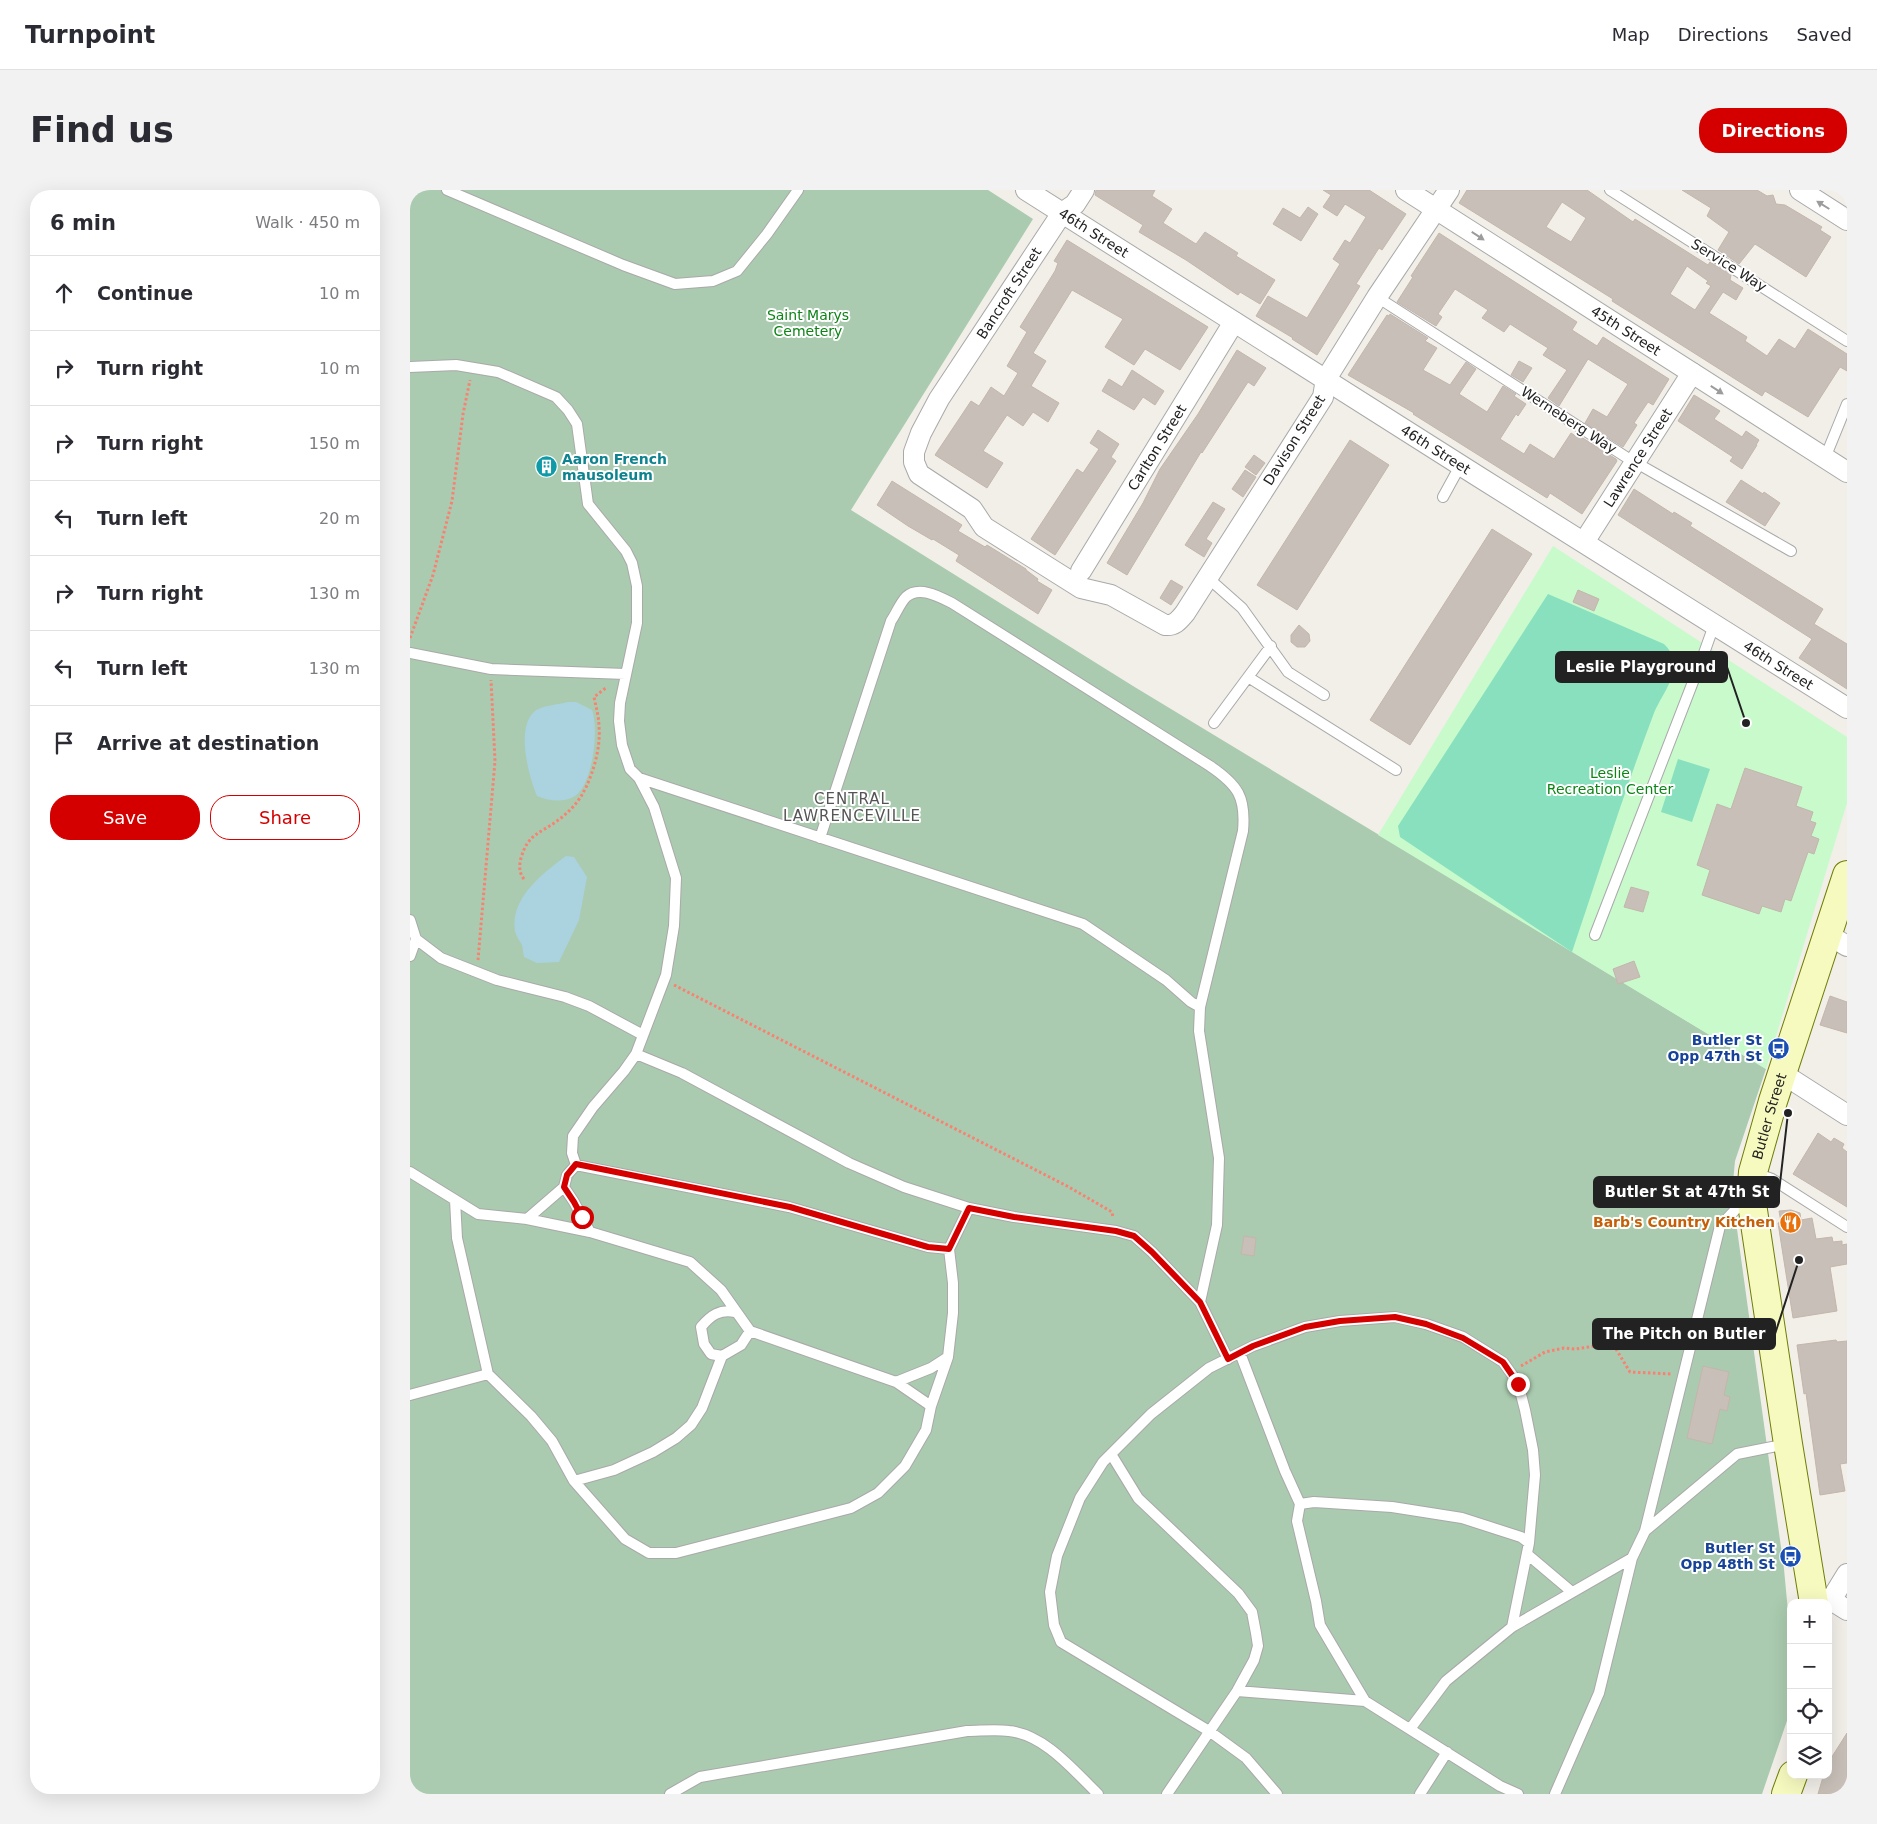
<!DOCTYPE html>
<html lang="en">
<head>
<meta charset="utf-8">
<style>
	body { margin:0; font-family:"DejaVu Sans",sans-serif; background:#f2f2f3; color:#2b2b33 }
	.controls { position:absolute; right:15px; bottom:15px; display:grid; overflow:hidden; border-radius:10px; box-shadow:0 5px 20px #0002 }
	.controls button { width:45px; height:45px; display:grid; place-items:center; padding:0; border:0; border-bottom:1px solid #e1e1e2; background:#fff; color:#2b2b33; font:25px sans-serif }
	.stop { position:absolute; width:15px; height:15px; margin:-11px; border:4px solid #d40000; border-radius:50%; background:#fff }
	.stop.end { background:#d40000; border-color:#fff; box-shadow:0 1px 5px #0008 }
	.list { margin:0; padding:0; list-style:none }
	h2 { display:flex; justify-content:space-between; align-items:center; height:65px; margin:0; padding:0 20px; font-size:21px }
	h2 small { font-size:16px; font-weight:400; color:#7c7c81 }
	.list li { display:grid; grid-template-columns:32px 1fr auto; gap:15px; align-items:center; box-sizing:border-box; height:75px; padding:0 20px; border-top:1px solid #e1e1e2 }
	.list b { display:block; font-size:19px; white-space:nowrap }
	.list em { font-size:16px; font-style:normal; color:#7c7c81 }
	.actions { display:flex; gap:10px; padding:15px 20px }
	.actions a { flex:1; padding:11px 0; border:1px solid #d40000; border-radius:20px; text-align:center; font-size:18px; color:#d40000 }
	.actions .main { background:#d40000; color:#fff }
	.icon { flex:none; width:28px; height:28px; fill:none; stroke:currentColor; stroke-width:2; stroke-linecap:round; stroke-linejoin:round }
	.map { position:relative; flex:none; width:1437px; height:1604px; overflow:hidden; border-radius:20px }
	header { display:flex; align-items:center; gap:30px; box-sizing:border-box; height:70px; padding:0 25px; background:#fff; border-bottom:1px solid #e1e1e2 }
	header strong { font-size:24px }
	nav { display:flex; gap:28px; margin-inline-start:auto; font-size:18px }
	.intro { display:flex; align-items:center; justify-content:space-between; box-sizing:border-box; height:120px; padding:0 30px }
	h1 { margin:0; font-size:35px }
	.button { padding:12px 22px; border-radius:20px; background:#d40000; color:#fff; font-size:18px; font-weight:700 }
	main { display:flex; gap:30px; padding:0 30px }
	aside { flex:1; background:#fff; border-radius:20px; box-shadow:0 5px 20px #0002 }
	.map>svg:first-child { display:block }
</style>
</head>
<body>
<header>
<strong>Turnpoint</strong>
<nav><a>Map</a><a>Directions</a><a>Saved</a></nav>
</header>
<div class="intro"><h1>Find us</h1><a class="button">Directions</a></div>
<main>
<aside>
<h2>6 min<small>Walk · 450 m</small></h2>
<ul class="list">
<li><svg class="icon" aria-label="ahead" viewBox="0 0 24 24"><path d="M12 20V5M6 11l6-6 6 6"/></svg><div><b>Continue</b></div><em>10 m</em></li>
<li><svg class="icon" aria-label="right" viewBox="0 0 24 24"><path d="M7 20v-9h11M14 6l5 5-5 5"/></svg><div><b>Turn right</b></div><em>10 m</em></li>
<li><svg class="icon" aria-label="right" viewBox="0 0 24 24"><path d="M7 20v-9h11M14 6l5 5-5 5"/></svg><div><b>Turn right</b></div><em>150 m</em></li>
<li><svg class="icon" aria-label="left" viewBox="0 0 24 24"><path d="M17 20v-9H6M10 6l-5 5 5 5"/></svg><div><b>Turn left</b></div><em>20 m</em></li>
<li><svg class="icon" aria-label="right" viewBox="0 0 24 24"><path d="M7 20v-9h11M14 6l5 5-5 5"/></svg><div><b>Turn right</b></div><em>130 m</em></li>
<li><svg class="icon" aria-label="left" viewBox="0 0 24 24"><path d="M17 20v-9H6M10 6l-5 5 5 5"/></svg><div><b>Turn left</b></div><em>130 m</em></li>
<li><svg class="icon" aria-label="arrive" viewBox="0 0 24 24"><path d="M6 21V4h12l-3 4 3 4H6"/></svg><div><b>Arrive at destination</b></div></li>
</ul>
<div class="actions"><a class="main">Save</a><a>Share</a></div>
</aside>
<div class="map">
<svg width="1437" height="1604" viewBox="0 0 1437 1604">
	<rect width="100%" height="100%" fill="#f2efe9"/>
	<path fill="#aacbaf" d="M0 0H578L623 29 441 320 723 496 1356 879 1325 971 1322 1003 1374 1379 1381 1453V1519L1352 1604H0Z"/>
	<path fill="#c8facc" d="M1143 356 1437 547V613L1356 879 968 645Z"/>
	<path fill="#88e0be" d="M1138 404 1254 454C1259 459 1264 466 1265 474 1266 487 1249 510 1244 523 1214 602 1189 682 1162 762L990 647 988 636Z
		M1268 569 1300 579 1282 632 1251 622Z"/>
	<path fill="#aad3df" d="M158 512H166L182 520C189 539 183 594 165 606 154 613 138 611 127 606 119 587 105 537 125 521 133 515 148 515 158 512Z
		M156 666 164 667 177 687 169 730 149 772 127 773 114 767C113 763 113 759 112 755 110 751 106 746 105 741 100 708 133 683 156 666Z"/>
	<path fill="#c7bfb8" stroke="#c4b6ab" fill-rule="evenodd" d="M686 0H745L742 6 762 19 753 33 786 54 795 42 828 63 826 66 865 90 850 114 830 102 828 105 776 70 729 42 733 35 685 5Z
		M913 0H959L996 24 972 60 969 58 946 94 950 96 907 165 882 149 883 148 846 126 858 106 897 128 930 74 923 69 935 50 940 53 956 27 935 14 927 26 913 17 921 5Z
		M1057 0H1177L1223 32 1225 29 1298 75 1300 72 1321 85 1320 90 1333 98 1326 110 1313 102 1299 123 1337 147 1335 151 1357 166 1369 149 1385 159 1398 139 1437 164V181L1430 177 1398 227 1355 201 1352 206 1202 111 1203 109 1049 13ZM1152 12 1176 28 1161 52 1136 37ZM1277 76 1298 91 1296 93 1301 96 1285 120 1260 104Z
		M1272 0H1347L1357 6 1363 5 1366 14 1375 15 1412 37 1410 40 1421 47 1396 87 1345 54 1329 74 1308 60 1319 42 1297 26 1301 18Z
		M898 17 908 24 891 51 863 34 873 18 890 28Z
		M1029 43 1167 132 1162 140 1187 156 1193 147 1259 189 1243 215 1238 212 1224 233 1227 235 1213 257 1175 233 1183 219 1197 227 1218 194 1178 169 1149 216 1138 208 1157 180 1133 165 1138 158 1122 148 1100 134 1094 142 1072 128 1078 120 1045 99 1028 124 1032 127 1026 136 987 112 1003 87 1001 86Z
		M657 50 798 137 770 180 735 159 724 175 695 157 713 129 662 100 623 163 636 171 621 196 649 213 638 232 623 222 613 236 597 225 573 261 593 273 577 298 525 265 561 211 569 216 581 197 594 206 608 183 597 176 617 142 610 137 645 81 648 73 644 71Z
		M980 124 1018 148 1015 151 1027 158 1013 180 1040 195 1056 172 1066 179 1049 204 1077 222 1093 196 1106 204 1104 206 1116 214 1108 226 1106 224 1090 249 1114 264 1120 254 1144 269 1161 243 1167 247 1168 245 1206 269 1207 271 1172 324 1140 303 1137 308 1003 224 1004 223 938 185 977 125 979 126Z
		M827 160 856 178 844 196 838 192 792 263 791 262 717 385 697 373 733 313 750 279 788 224Z
		M1109 171 1122 178 1113 192 1101 185Z
		M722 180 754 201 745 215 733 207 724 220 692 201 699 189 712 197Z
		M1284 205 1310 221 1304 229 1329 245 1332 247 1336 241 1349 250 1346 255H1347L1332 279 1320 271 1323 267 1268 231Z
		M688 240 709 254 701 267 706 271 645 365 621 349 667 279 673 283 689 259 680 253Z
		M940 250 979 275 887 420 847 395Z
		M844 265 855 273 846 285 835 277Z
		M835 280 846 287 833 307 822 299Z
		M1331 290 1353 304 1354 302 1370 313 1355 336 1316 312Z
		M482 291 552 335 548 341 575 357 577 355 616 379V380L628 389 627 391 642 400 628 424 546 371 549 365 523 349 522 350 498 336 467 315Z
		M1224 299 1263 324 1264 322 1282 333 1280 336 1413 419 1404 434 1437 454V499L1389 468 1402 449 1208 325Z
		M803 312 815 319 796 349 802 353 794 367 775 355Z
		M1082 339 1122 364 1000 555 960 530Z
		M761 390 773 397 761 415 750 408Z
		M1168 400 1189 409 1184 421 1163 412Z
		M889 435 899 444 900 451 895 457H887L881 452V445Z
		M1335 578 1392 597 1386 616 1403 622 1400 631 1406 633 1401 646 1409 649 1404 664 1398 662 1381 711 1375 709 1371 722 1352 716 1349 724 1292 705 1300 680 1287 675 1307 614 1321 619Z
		M1221 697 1239 702 1233 722 1214 717Z
		M1224 771 1230 787 1208 794 1203 779Z
		M1420 806 1437 812V843L1410 835Z
		M1408 943 1421 952 1424 948 1434 954 1432 958 1437 962V1017L1383 984Z
		M1381 1020 1390 1023 1391 1030 1402 1028 1406 1049 1422 1047 1423 1052 1432 1051V1055L1437 1054V1074L1420 1077 1427 1121 1383 1128 1368 1033 1371 1032 1369 1021Z
		M834 1046 846 1048 844 1066 831 1064Z
		M1426 1150 1427 1152 1437 1151V1273L1430 1274 1435 1301 1410 1305 1396 1203 1394 1204 1387 1155Z
		M1293 1176 1319 1182 1314 1205 1320 1207 1317 1221 1310 1219 1302 1254 1277 1248Z
		M1437 1543V1604H1408L1413 1587 1411 1586 1418 1585V1573Z"/>
	<g fill="none" stroke-linecap="round" stroke-linejoin="round">
		<defs>
			<path id="service" d="M37 0 213 75 265 94 303 91 327 81 357 44 388 0
				M1200 0 1437 151
				M967 107 1216 267 1381 361
				M0 177 46 175 88 182 146 207 158 220 167 234 178 314 216 361 222 373 227 396V433L210 513 209 531 212 555 220 579 229 588 673 734 756 790 781 812 790 817
				M1415 268 1437 214
				M1033 307 1050 276
				M797 387 832 418 878 482 914 505
				M0 463 81 479 216 484
				M838 487 986 580
				M804 533 861 456
				M410 648 481 431C486 424 490 413 496 407 509 395 530 407 542 413L800 576C828 595 836 607 833 641L790 817 789 841 809 968 807 1035 790 1112 818 1169
				M0 730 6 749 31 768 87 790 155 807 179 816 233 845
				M1185 745 1293 466 1304 435
				M0 766 6 749
				M226 864 272 883 439 973 494 997 559 1018 604 1027 706 1041 724 1046 742 1062 790 1112
				M166 975 162 963 163 946 183 917 214 881 226 864 256 785 264 736 266 688 244 617 229 588
				M0 982 68 1024 117 1029 180 1042 280 1072 311 1100 340 1141 331 1155 312 1166 292 1218 281 1235 266 1248 243 1262 204 1280 164 1291
				M1345 983 1362 989 1437 1037
				M154 997 164 1012 180 1042
				M45 1010 47 1048 78 1184 121 1226 142 1251 164 1291 215 1349 239 1363H266L441 1318 468 1303 495 1276 516 1240 521 1216 538 1167 543 1123V1093L539 1059 559 1018
				M117 1029 154 997 157 985 166 975 379 1017 518 1057 539 1059
				M340 1141 486 1192 521 1216
				M830 1163 875 1281 890 1314
				M312 1166 301 1164 294 1154 291 1137C301 1125 310 1119 325 1122
				M486 1192 521 1178 538 1167
				M0 1205 78 1184
				M701 1264 728 1308 828 1403 842 1422 846 1443 848 1456 844 1470 827 1501 757 1604
				M1235 1341 1327 1264 1377 1254
				M1117 1364 1162 1402
				M827 1501 955 1511 1090 1596 1108 1604
				M955 1511 910 1435 906 1411 887 1331 890 1314 904 1312 982 1317 1052 1328 1111 1347 1119 1353 1102 1437
				M1000 1539 1036 1491 1102 1437 1222 1368
				M260 1604 290 1587 557 1541C570 1541 585 1539 599 1541 635 1545 663 1580 688 1604
				M867 1604 836 1568 799 1541 651 1452 644 1435 640 1402 647 1366 670 1308 693 1272 741 1224 799 1178 843 1156 895 1137 930 1131 985 1127 1016 1134 1053 1147 1093 1172 1108 1193 1115 1220 1123 1260 1125 1285 1119 1353
				M1010 1604 1037 1562
				M1145 1604 1189 1503 1222 1368 1235 1341 1310 1036 1327 1018 1339 1009"/>
			<g id="minor">
				<path id="s1" d="M616 0C890 173 1162 347 1437 518"/>
				<path d="M674 0 665 14 652 23 529 209 511 243 504 262V272L509 284 562 319 574 337 671 398 701 405 755 435C765 436 769 430 775 423L913 207 916 189 967 107 1039 0"/>
				<path id="s2" d="M996 0 1437 282"/>
				<path d="M1390 0 1437 30"/>
				<path id="s3" d="M1174 352 1282 183"/>
				<path id="s4" d="M671 381 824 132"/>
				<path d="M1417 744 1437 756"/>
				<path d="M1373 884 1437 925"/>
				<path d="M1421 1410 1437 1384"/>
				<path d="M1404 1411 1421 1410 1437 1420"/>
			</g>
			<g id="secondary">
				<path id="s5" d="M1404 1413 1378 1254 1341 1007 1343 982 1363 911 1437 685"/>
				<path d="M1376 1604 1383 1585"/>
			</g>
		</defs>
		<use href="#service" stroke="#a9a9a9" stroke-width="12"/>
		<use href="#minor" stroke="#a9a9a9" stroke-width="22"/>
		<use href="#secondary" stroke="#707d05" stroke-width="30"/>
		<path stroke="#fa8072" stroke-width="3" stroke-dasharray="2.5 2.5" stroke-linecap="butt" d="M0 448 23 385 42 311 53 224 60 190
			M114 689C109 683 109 676 111 668 118 644 129 644 147 631 157 624 167 614 173 603 183 585 191 557 189 537 189 527 186 517 184 507L197 497
			M68 770 85 571 81 490
			M264 795 657 996 702 1022 703 1028
			M1111 1176 1135 1162 1154 1158 1165 1159 1193 1155 1206 1159 1220 1182 1262 1184"/>
		<use href="#service" stroke="#fff" stroke-width="10"/>
		<use href="#minor" stroke="#fff" stroke-width="20"/>
		<use href="#secondary" stroke="#f7fabf" stroke-width="28"/>
	</g>
	<defs><path id="oneway-solid" d="M-6-.8H1V-3.2L6.5 0L1 3.2V.8H-6Z" transform="scale(1.25)"/></defs>
	<g fill="#9c9c9c">
		<use href="#oneway-solid" transform="translate(1413 15) rotate(-148)"/>
		<use href="#oneway-solid" transform="translate(1068 46) rotate(33)"/>
		<use href="#oneway-solid" transform="translate(1307 200) rotate(33)"/>
	</g>
	<g fill="none" stroke-linecap="round" stroke-linejoin="round">
		<path stroke="#d40000" stroke-width="6" d="M172 1027 164 1012 154 997 157 985 166 974 380 1017 518 1057 539 1059 559 1018 604 1027 706 1041 724 1046 742 1062 790 1112 818 1169 843 1156 895 1137 930 1131 985 1127 1016 1134 1053 1148 1093 1172 1108 1194"/>
	</g>
	<defs>
		<symbol id="building-disc" viewBox="-11 -11 22 22"><circle r="9.5" fill="#0f9aa8" stroke="#fff"/><path d="M-4-6H4V6H1V3H-1V6H-4ZM-2.5-4.3h1.7v1.8h-1.7ZM.8-4.3h1.7v1.8H.8ZM-2.5-1h1.7V.8h-1.7ZM.8-1h1.7V.8H.8Z" fill="#fff"/></symbol>
		<symbol id="bus-disc" viewBox="-11 -11 22 22"><circle r="9.5" fill="#1a4fb4" stroke="#fff"/><path d="M-5-6H5V4H4V6H2V4H-2V6H-4V4H-5ZM-3.5-4V0h7V-4ZM-3.5 1.2v1.5H-2V1.2ZM2 1.2v1.5H3.5V1.2Z" fill="#fff"/></symbol>
		<symbol id="restaurant-disc" viewBox="-11 -11 22 22"><circle r="9.5" fill="#e8710a" stroke="#fff"/><path d="M-5-6h1v4h1v-4h1v4h1v-4h1v5L-1.5 .5V6h-2V.5L-5-1ZM5-6V6H3V1.5H1.5Q1.5-4 5-6Z" fill="#fff"/></symbol>
	</defs>
	<g fill-rule="evenodd">
		<use href="#building-disc" x="124" y="264" width="25" height="25"/>
		<use href="#bus-disc" x="1356" y="846" width="25" height="25"/>
		<use href="#restaurant-disc" x="1368" y="1020" width="25" height="25"/>
		<use href="#bus-disc" x="1368" y="1354" width="25" height="25"/>
	</g>
	<g text-anchor="middle" dominant-baseline="central" stroke-width="4" stroke-linejoin="round" paint-order="stroke">
		<g font-size="14" fill="#222" stroke="#fff">
			<text stroke="none"><textPath href="#s1" startOffset="80">46th Street</textPath></text>
			<text transform="translate(1319 75) rotate(32)">Service Way</text>
			<text transform="translate(599 103) rotate(-57)">Bancroft Street</text>
			<text stroke="none"><textPath href="#s2" startOffset="261">45th Street</textPath></text>
			<text transform="translate(1159 230) rotate(33)">Werneberg Way</text>
			<text transform="translate(884 250) rotate(-58)">Davison Street</text>
			<text stroke="none"><textPath href="#s4" startOffset="145">Carlton Street</textPath></text>
			<text stroke="none"><textPath href="#s1" startOffset="485">46th Street</textPath></text>
			<text stroke="none"><textPath href="#s3" startOffset="100">Lawrence Street</textPath></text>
			<text stroke="none"><textPath href="#s1" startOffset="890">46th Street</textPath></text>
			<text stroke="none"><textPath href="#s5" startOffset="494">Butler Street</textPath></text>
		</g>
		<g font-size="14" fill="#0c8416" stroke="#fff">
			<text x="398" y="125">Saint Marys<tspan x="398" dy="16">Cemetery</tspan></text>
			<text x="1200" y="583">Leslie<tspan x="1200" dy="16">Recreation Center</tspan></text>
		</g>
		<g font-size="14" font-weight="bold" fill="#0d838f" stroke="#fff" text-anchor="start">
			<text x="152" y="269">Aaron French<tspan x="152" dy="16">mausoleum</tspan></text>
		</g>
		<g font-size="14" font-weight="bold" fill="#164399" stroke="#fff" text-anchor="end">
			<text x="1352" y="850">Butler St<tspan x="1352" dy="16">Opp 47th St</tspan></text>
			<text x="1365" y="1358">Butler St<tspan x="1365" dy="16">Opp 48th St</tspan></text>
		</g>
		<g font-size="14" font-weight="bold" fill="#c56008" stroke="#fff" text-anchor="end">
			<text x="1365" y="1032">Barb's Country Kitchen</text>
		</g>
		<g font-size="15" letter-spacing="1" fill="#555" stroke="#fff">
			<text x="442" y="609">CENTRAL<tspan x="442" dy="17">LAWRENCEVILLE</tspan></text>
		</g>
	</g>
	<path fill="none" stroke="#222" stroke-width="2" d="M1336 533L1317 477M1378 923L1369 1002M1389 1070L1365 1144"/>
	<g fill="#222" stroke="#fff" stroke-width="2">
		<circle cx="1336" cy="533" r="5"/>
		<circle cx="1378" cy="923" r="5"/>
		<circle cx="1389" cy="1070" r="5"/>
	</g>
	<g fill="#222" stroke="#222" stroke-width="2">
		<rect x="1146" y="462" width="171" height="30" rx="5"/>
		<rect x="1184" y="987" width="185" height="30" rx="5"/>
		<rect x="1183" y="1129" width="182" height="30" rx="5"/>
	</g>
	<g font-size="15" text-anchor="middle" font-weight="bold" fill="#fff">
		<text x="1231" y="482">Leslie Playground</text>
		<text x="1277" y="1007">Butler St at 47th St</text>
		<text x="1274" y="1149">The Pitch on Butler</text>
	</g>
</svg>
<div class="controls">
<button>+</button>
<button>−</button>
<button><svg class="icon" aria-label="locate" viewBox="0 0 24 24"><circle cx="12" cy="12" r="6"/><path d="M12 2v4M12 18v4M2 12h4M18 12h4"/></svg></button>
<button><svg class="icon" aria-label="layers" viewBox="0 0 24 24"><path d="M12 4l9 5-9 5-9-5zM3 14l9 5 9-5"/></svg></button>
</div>
<div class="stop" style="left:172px;top:1027px"></div>
<div class="stop end" style="left:1108px;top:1194px"></div>
</div>
</main>
</body>
</html>
